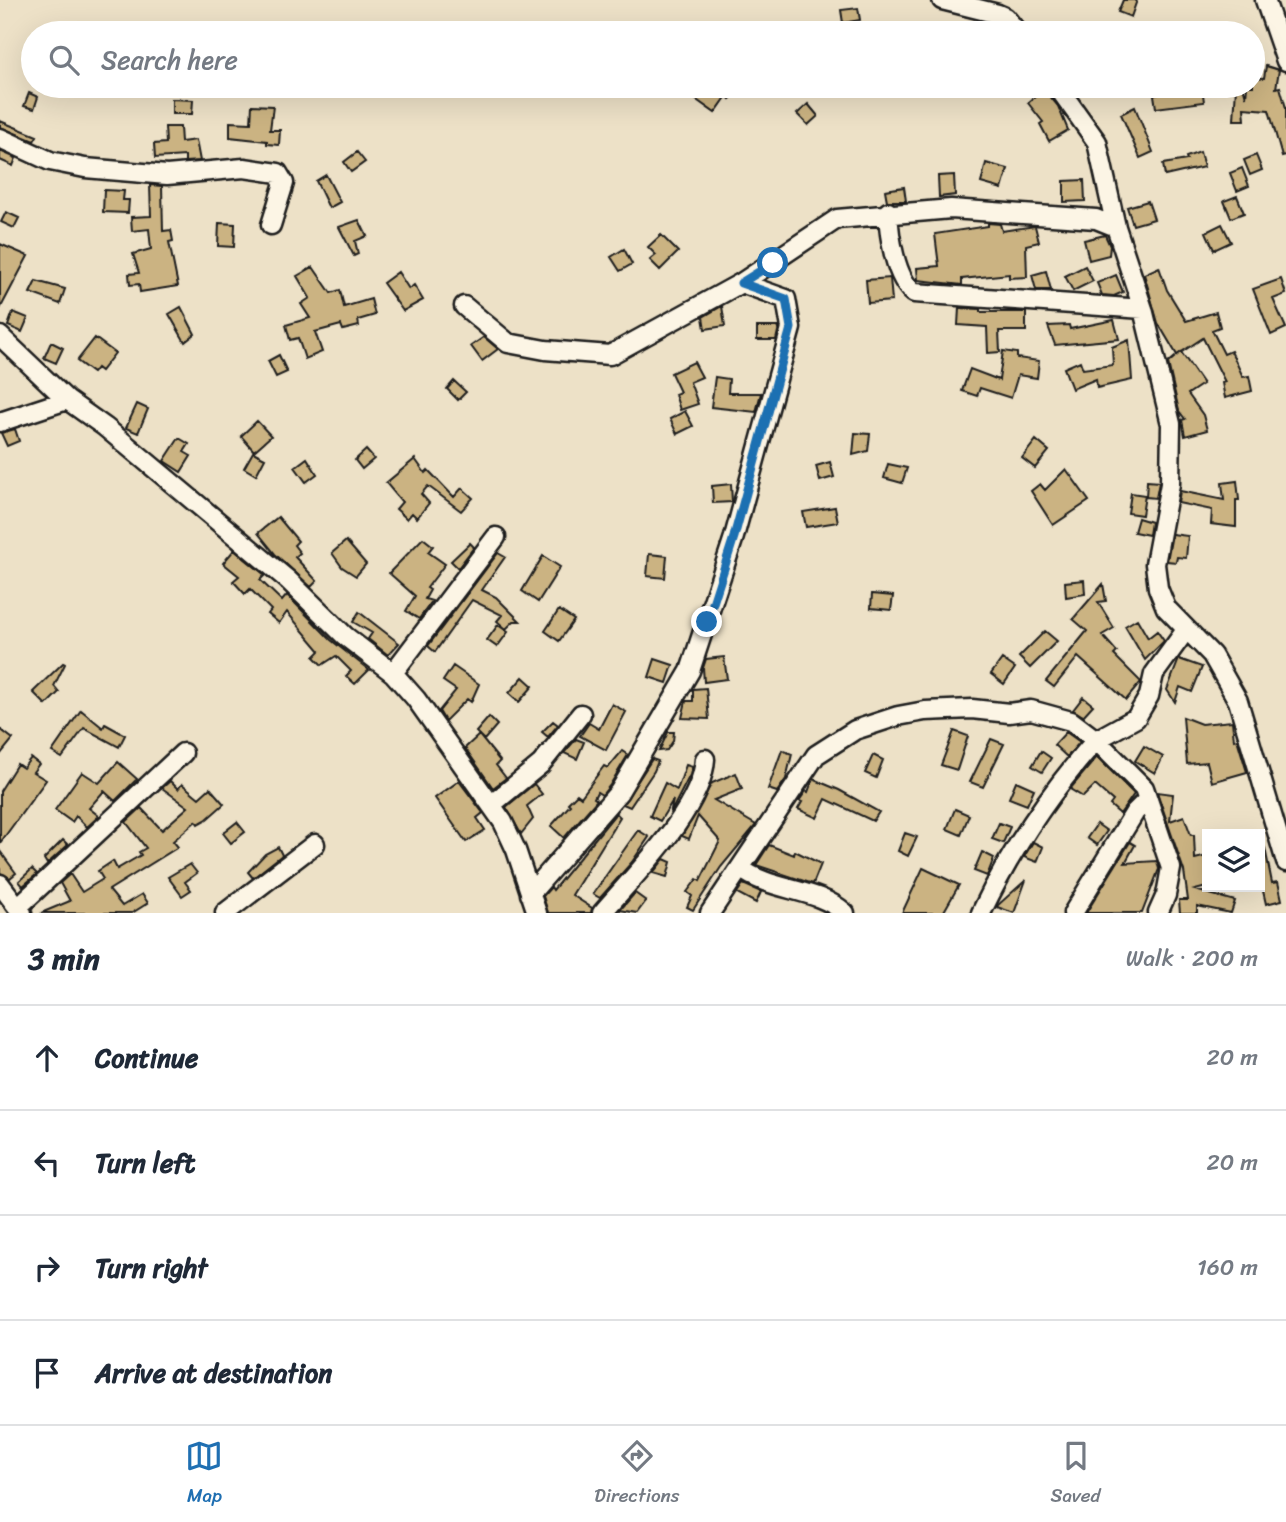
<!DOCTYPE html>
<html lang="en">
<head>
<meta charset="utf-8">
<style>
	body { margin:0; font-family:Sriracha,sans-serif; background:#f2f2f3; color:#1f2937 }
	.controls { position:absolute; right:21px; bottom:21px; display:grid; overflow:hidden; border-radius:0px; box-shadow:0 7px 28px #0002 }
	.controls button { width:63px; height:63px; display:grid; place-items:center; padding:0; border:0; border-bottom:2px solid #e0e1e3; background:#fff; color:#1f2937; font:35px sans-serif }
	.stop { position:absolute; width:21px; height:21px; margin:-16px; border:5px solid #1f6fb2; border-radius:50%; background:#fff }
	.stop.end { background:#1f6fb2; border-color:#fff; box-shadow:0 2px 7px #0008 }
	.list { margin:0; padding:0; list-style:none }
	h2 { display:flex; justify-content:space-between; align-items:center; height:91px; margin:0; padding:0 28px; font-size:30px }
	h2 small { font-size:23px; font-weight:400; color:#747a83 }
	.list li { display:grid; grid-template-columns:46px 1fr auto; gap:21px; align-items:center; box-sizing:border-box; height:105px; padding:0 28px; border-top:2px solid #e0e1e3 }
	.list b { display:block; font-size:26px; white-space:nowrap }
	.list em { font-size:23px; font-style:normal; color:#747a83 }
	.icon { flex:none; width:38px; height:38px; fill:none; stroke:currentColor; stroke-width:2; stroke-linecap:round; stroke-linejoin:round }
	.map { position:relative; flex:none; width:1286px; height:913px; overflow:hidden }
	.search { position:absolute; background:#fff; box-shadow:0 7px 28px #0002; left:21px; right:21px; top:21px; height:77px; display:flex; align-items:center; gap:18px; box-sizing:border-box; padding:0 24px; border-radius:38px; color:#747a83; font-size:26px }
	.sheet { height:511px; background:#fff }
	nav { display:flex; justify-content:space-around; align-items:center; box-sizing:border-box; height:98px; border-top:2px solid #e0e1e3; background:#fff; font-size:19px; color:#747a83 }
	nav a { display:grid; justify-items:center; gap:4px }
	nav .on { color:#1f6fb2 }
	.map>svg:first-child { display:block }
</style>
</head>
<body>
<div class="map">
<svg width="1286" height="913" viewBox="0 0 1286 913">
	<rect width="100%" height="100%" fill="#ede1c7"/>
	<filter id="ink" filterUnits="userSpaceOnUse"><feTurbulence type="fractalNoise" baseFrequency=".0143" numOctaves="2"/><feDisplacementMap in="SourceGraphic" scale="14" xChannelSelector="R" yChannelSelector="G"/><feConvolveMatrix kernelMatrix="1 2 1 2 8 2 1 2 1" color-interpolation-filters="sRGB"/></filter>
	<g filter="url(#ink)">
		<path fill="#cbb382" stroke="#1c1c1c" stroke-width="2" d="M1123 0H1137L1131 17 1118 12Z
			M858 8 860 20 843 23 841 10Z
			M1266 66 1279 70 1276 88 1280 87 1286 108V156L1282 157 1269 110 1244 108 1245 120H1234L1236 87 1243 86 1246 97 1247 86H1253V77L1264 78Z
			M677 86H699L708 92 718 86H744L730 99 727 96 715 113Z
			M1202 86 1204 102 1156 108 1154 95Z
			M1044 89 1058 106 1068 130 1049 141 1040 124 1043 122 1028 103Z
			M29 93 38 97 34 109 24 106Z
			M172 99 193 100 192 114H172Z
			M808 104 818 116 808 125 797 114Z
			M252 105 273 106 270 130H280L279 145 267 144V141L230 137V122L251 123Z
			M1135 107 1153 152 1140 158 1121 114Z
			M0 121 37 136 34 141 0 127Z
			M165 127H180L181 142 196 140 200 161 185 162V156L155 158 154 144 166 143Z
			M0 151 16 158 13 166 0 160Z
			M357 152 365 162 351 172 344 162Z
			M1200 152 1204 167 1165 176 1163 164 1187 160 1186 157Z
			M1256 155 1262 170 1250 175 1244 160Z
			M986 163 1008 169 1002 189 981 183Z
			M1242 168 1249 186 1237 191 1230 173Z
			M326 175 340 202 329 208 316 181Z
			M954 175 955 195 939 197 938 176Z
			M1084 180 1085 201 1064 202V181Z
			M150 185 162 186 163 231 171 230 173 241 169 242 178 286 140 292 139 284 130 285 129 274 139 273 133 254 151 249 149 229 132 231 131 217 151 216Z
			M904 187 906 201H887L885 190Z
			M104 190 124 191 123 200H129L128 213 103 212Z
			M1237 196 1244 213 1231 218 1224 201Z
			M1148 201 1154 219 1133 225 1127 207Z
			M6 212 19 218 14 228 1 222Z
			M359 220 367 236 355 241 358 254 354 256 339 227Z
			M219 223 235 224 234 247 218 246Z
			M988 223 1000 224 1002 231 1035 226 1039 242 1026 245 1027 277 1009 278V274L962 279V285L918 280 917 268 939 266 935 234 988 226Z
			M1222 224 1231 242 1214 250 1206 232Z
			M661 235 678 252 660 270 650 260 656 255 648 247Z
			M1105 235 1110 246 1109 255 1089 260 1084 240Z
			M0 244 28 256 0 309Z
			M624 249 632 264 620 271 611 257Z
			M1085 266 1093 281 1073 291 1065 276Z
			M313 267 331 293 340 290 344 307 371 299 375 315 358 320 359 326 343 330 341 325 315 332 322 352 305 359 298 338 290 340 286 325 310 318 301 304 310 298 297 276Z
			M1159 267 1167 290 1186 321 1216 312 1220 327 1212 330 1224 354 1231 351 1243 377 1249 376 1252 391 1225 398 1222 383 1225 382 1203 338 1177 355 1158 323 1144 274Z
			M1046 271 1051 290H1036L1032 275Z
			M398 272 409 289 414 285 423 300 403 311 383 283Z
			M1116 275 1123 292 1114 296 1102 295 1097 283Z
			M890 278 892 301 868 303 866 280Z
			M1281 279 1286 294 1273 299 1286 328 1271 335 1253 289Z
			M36 281 65 289 60 304 30 293Z
			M722 306 725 326 705 329 703 317Z
			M181 307 195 334 185 342 169 314Z
			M959 308 980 309V312H1026V331H999L1000 352 988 353 987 327 958 325Z
			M13 312 28 318 22 332 8 326Z
			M1114 320 1119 339 1055 345 1048 326 1069 325 1070 329Z
			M757 327H779L776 340H757Z
			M484 337 498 349 482 361 471 346Z
			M95 338 115 353 101 371 97 368 93 373 77 361Z
			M1129 340 1132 380 1097 388 1096 379 1072 389 1064 368 1080 361 1083 369 1113 365 1112 347Z
			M51 342 63 348 56 363 44 358Z
			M1003 351 1017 353V358L1039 361 1037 378 1018 375 1011 398 980 388 977 396 962 391 970 369 999 380Z
			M1181 352 1203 384 1188 394 1203 415 1207 430 1185 436 1182 420 1185 419 1179 411 1168 363Z
			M279 355 287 372 276 377 268 361Z
			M694 362 702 377 690 382 698 404 680 410 675 394 680 392 671 373Z
			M715 377 729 379 728 393H761L756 412 711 407Z
			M454 381 466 392 458 400 447 389Z
			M137 404 148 409 138 433 126 428Z
			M685 411 693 426 677 434 670 419Z
			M257 421 271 436 254 451 241 436Z
			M15 429 19 441 7 446 1 433Z
			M855 433 870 434 868 451 853 455Z
			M179 438 189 444 184 452 191 456 181 472 164 461Z
			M1036 440 1049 451 1035 468 1022 458Z
			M366 450 374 459 362 469 355 460Z
			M253 452 265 458 256 475 244 468Z
			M307 458 317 474 306 482 295 467Z
			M415 459 425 473 428 470 454 497 462 488 473 498 461 511 428 486 421 494 429 503 417 518 412 513 407 519 396 509 402 502 386 483Z
			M830 462 834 477 820 481 816 466Z
			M888 464 907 468 902 483 884 478Z
			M1066 469 1089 501 1053 525 1031 491 1040 484 1045 490Z
			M1147 481 1159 482 1156 498 1146 497Z
			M1237 481 1239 500H1236V527L1211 524 1212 510 1178 503 1180 491 1224 500 1222 483Z
			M731 484 732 502 713 503 712 486Z
			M1131 493 1145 495 1142 515 1128 513Z
			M835 507 838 522 806 527 803 512Z
			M278 517 298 541 294 545 300 553 295 557 317 581 311 587 275 554 258 533Z
			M1138 518 1151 522 1149 535 1134 532Z
			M1172 534 1188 536 1186 558 1177 557 1176 562 1167 561Z
			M423 538 433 546 428 552 445 564 427 588 430 590 425 599 432 601 419 619 406 611 415 596 389 573Z
			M346 541 366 564 356 576 342 567 332 553Z
			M470 543 474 547 458 568 451 561Z
			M234 550 265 575 260 580 282 601 287 595 331 640 369 670 355 684 346 676 351 671 336 656 322 665 314 657 320 651 287 612 279 623 268 614 271 610 250 589 245 594 233 581 239 576 223 563Z
			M498 553 505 557 482 590 496 597 520 621H514L506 629 497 621 502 615 472 600 435 652 428 646Z
			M649 554 667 556 665 578 647 576Z
			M543 556 560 567 538 602 522 591Z
			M1084 580 1085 594 1066 597 1065 582Z
			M1103 584 1106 601 1098 602 1114 628 1102 635 1117 652 1114 655 1141 682 1126 700 1078 657 1054 687 1046 681 1087 631 1073 619Z
			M872 594 893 596 891 610 871 608Z
			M559 610 574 620 559 641 545 631Z
			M359 612 399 643 388 655 368 639 372 633 353 622Z
			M1137 619 1148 638 1157 631 1164 641 1145 660 1125 626Z
			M498 625 508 632 497 647 487 640Z
			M1045 631 1057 641 1030 668 1019 657Z
			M724 657 727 679 704 682 703 668 706 659Z
			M655 659 673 665 667 683 649 677Z
			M1002 659 1015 668 1004 684 991 674Z
			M1179 659 1202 667 1192 692 1180 687 1175 702 1167 690Z
			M63 663 65 664 54 686 59 692 46 705 33 692Z
			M453 666 479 684 471 702 467 699 445 721 439 711 456 690 443 681Z
			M523 677 533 686 519 702 509 693Z
			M706 688 709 719 682 718 686 701H693V689Z
			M1083 697 1093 705 1083 716 1073 710Z
			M612 704 626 712 606 750 580 736 589 723 599 729Z
			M81 710 103 728 105 724 125 735 119 747 84 728 62 758 52 752Z
			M489 717 497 725 484 740 479 735 500 761 496 765 506 778 493 788 465 748 479 735 476 732Z
			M1183 717 1201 724 1232 721 1234 740 1237 739 1247 772 1212 782 1207 762 1187 764Z
			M553 721 558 725 548 737 542 732Z
			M0 729 13 739 0 755Z
			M954 731 968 736 957 770 941 765Z
			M668 732H674L673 741 667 750 659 751Z
			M1066 732 1080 742 1067 757 1054 745Z
			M576 739 584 742 577 759 564 753Z
			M991 739 1004 744 983 787 970 782Z
			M1144 746 1163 757 1155 773 1135 761Z
			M782 750 792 754 786 779 777 792 768 789Z
			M622 751 628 755 610 785 602 795 597 792 594 798 597 800 564 838 551 826 570 805 568 803 577 794 581 797 604 766 608 768Z
			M1041 751 1051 758 1042 772 1032 766Z
			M873 755 883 760 876 778 865 773Z
			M1097 757 1134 794 1120 814 1110 805 1113 801 1095 785 1083 797 1070 789Z
			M31 758 39 764 33 772 46 780 0 843V791L17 764 23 768Z
			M652 759 658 761 654 771 630 807 623 804Z
			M118 762 137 779 115 801 104 791 89 808 99 816 87 827 76 816 72 822 55 810 82 772 99 783Z
			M686 765 692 767 690 775 670 814 673 800 660 821 650 816 665 783 677 790Z
			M736 773 742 789 714 800 756 825 721 867 693 910 687 907 692 896 687 892 697 879 700 881 720 841 698 816 689 839 682 836 712 783Z
			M813 779 839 790 879 812 873 821 826 799 817 818 798 809 802 802 799 801 806 791 808 792Z
			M170 781 178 789 182 784 199 798 210 788 224 804 207 819 198 824 196 821 173 841 178 847 109 890 122 906 142 894 148 903 132 913H41L70 901 60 883 70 874 82 892 103 879 98 871 113 861 117 869 141 855 139 852 146 848 126 822 141 808 162 830 188 807 162 788Z
			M459 781 483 813 477 818 485 830 466 842 435 798Z
			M1016 781 1034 789 1027 805 1009 798Z
			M534 784 542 794 527 806 533 819 521 834 506 807Z
			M1157 792 1173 794 1170 821 1184 816 1191 835H1194L1195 859 1207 856V887L1195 890 1235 901 1231 913 1197 906V913H1180L1179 900H1188L1184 871Z
			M955 809 969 815 961 835 947 829Z
			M616 813 620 817 572 895 592 908 591 913H548L543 896 551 887 553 890Z
			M237 822 245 832 231 843 223 833Z
			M999 823 1010 827 1003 843 992 839Z
			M1097 824 1107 831 1097 845 1087 838Z
			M638 830 649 837 632 862 600 898 593 894Z
			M905 833 917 837 908 856 898 851Z
			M63 840 68 845 47 864 44 859Z
			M1033 842 1043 847 1037 862 1024 857Z
			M1130 842 1135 845 1125 863 1157 861 1159 869 1142 913H1086Z
			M769 845 794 855 795 851 821 864 813 884 756 865Z
			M278 847 282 855 253 878 248 872 265 854Z
			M1265 848 1272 883 1278 882 1282 900 1266 904 1260 878V849Z
			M0 851 16 873 10 878 0 873Z
			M982 852 994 858 987 876 974 871Z
			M664 859 671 862 667 877 653 873Z
			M190 864 197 873 185 882 191 890 182 896 168 877Z
			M923 868 959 885 943 913H902Z
			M32 869 37 874 23 886 19 881Z
			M1026 880 1014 913 997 907 998 905Z
			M743 884 761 892 756 903 737 893Z
			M635 893 646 901 637 913 620 910Z"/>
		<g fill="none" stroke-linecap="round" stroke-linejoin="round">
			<defs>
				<path id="minor" d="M942 0 998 14 1005 17 1018 33
					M1265 0 1286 61
					M1057 86 1097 142 1116 227 1143 309 1171 424 1170 484 1155 564 1158 588 1166 608 1212 655 1238 701 1286 862
					M0 138 50 161 85 168 167 175 244 168 278 173 284 183 271 225
					M888 212C889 235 895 278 914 293L1143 309
					M464 306 508 343 545 350 610 355 741 283 837 219 951 209 1096 219 1116 227
					M0 336 67 400 105 427 288 580 345 636 393 673 416 699 503 822 516 850 537 913
					M0 422 67 400
					M393 673 496 537
					M491 805 541 764 581 714
					M740 868 816 755 855 730 898 716 925 711 972 709 1009 713 1031 710 1071 721 1096 740C1050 792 1011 850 981 913
					M0 884 22 913
					M530 894 619 792 690 671 734 537 791 328 786 299 741 283
					M19 906 183 753
					M225 913 315 844
					M602 913C634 875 702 810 705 759
					M710 913 740 868C771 892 816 887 845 913
					M1073 913 1135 812 1148 799
					M1158 913 1166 895 1171 868 1144 788 1096 740 1136 718 1149 696 1154 674 1186 630"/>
			</defs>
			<use href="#minor" stroke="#1c1c1c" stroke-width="23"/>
			<use href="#minor" stroke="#fcf5e5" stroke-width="18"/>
		</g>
	</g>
	<g fill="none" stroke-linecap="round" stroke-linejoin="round" filter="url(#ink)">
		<path stroke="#1f6fb2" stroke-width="9" d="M707 622 734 537 791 328 786 299 741 283 773 263"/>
	</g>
</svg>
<div class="controls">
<button><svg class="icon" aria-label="layers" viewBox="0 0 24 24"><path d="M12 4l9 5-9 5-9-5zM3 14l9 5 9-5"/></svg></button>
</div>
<div class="stop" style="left:773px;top:263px"></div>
<div class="stop end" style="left:707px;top:622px"></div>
<div class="search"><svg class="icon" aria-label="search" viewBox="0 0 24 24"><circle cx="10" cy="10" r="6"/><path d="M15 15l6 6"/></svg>Search here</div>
</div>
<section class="sheet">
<h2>3 min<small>Walk · 200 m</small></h2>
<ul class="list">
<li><svg class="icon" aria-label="ahead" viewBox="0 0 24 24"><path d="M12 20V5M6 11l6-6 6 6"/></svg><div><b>Continue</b></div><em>20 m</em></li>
<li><svg class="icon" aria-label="left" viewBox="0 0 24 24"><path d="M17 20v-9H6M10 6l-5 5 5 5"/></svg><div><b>Turn left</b></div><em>20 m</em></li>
<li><svg class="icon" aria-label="right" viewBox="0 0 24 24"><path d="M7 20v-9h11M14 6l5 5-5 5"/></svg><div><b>Turn right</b></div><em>160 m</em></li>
<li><svg class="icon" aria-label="arrive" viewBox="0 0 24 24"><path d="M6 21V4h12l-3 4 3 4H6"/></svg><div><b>Arrive at destination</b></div></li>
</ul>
</section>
<nav>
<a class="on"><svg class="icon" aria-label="map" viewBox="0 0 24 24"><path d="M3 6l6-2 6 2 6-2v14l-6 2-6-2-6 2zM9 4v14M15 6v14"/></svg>Map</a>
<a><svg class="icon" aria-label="directions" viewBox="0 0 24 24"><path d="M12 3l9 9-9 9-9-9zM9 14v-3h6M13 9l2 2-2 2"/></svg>Directions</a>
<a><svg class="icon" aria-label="saved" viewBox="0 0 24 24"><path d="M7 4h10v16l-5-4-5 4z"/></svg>Saved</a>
</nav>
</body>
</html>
